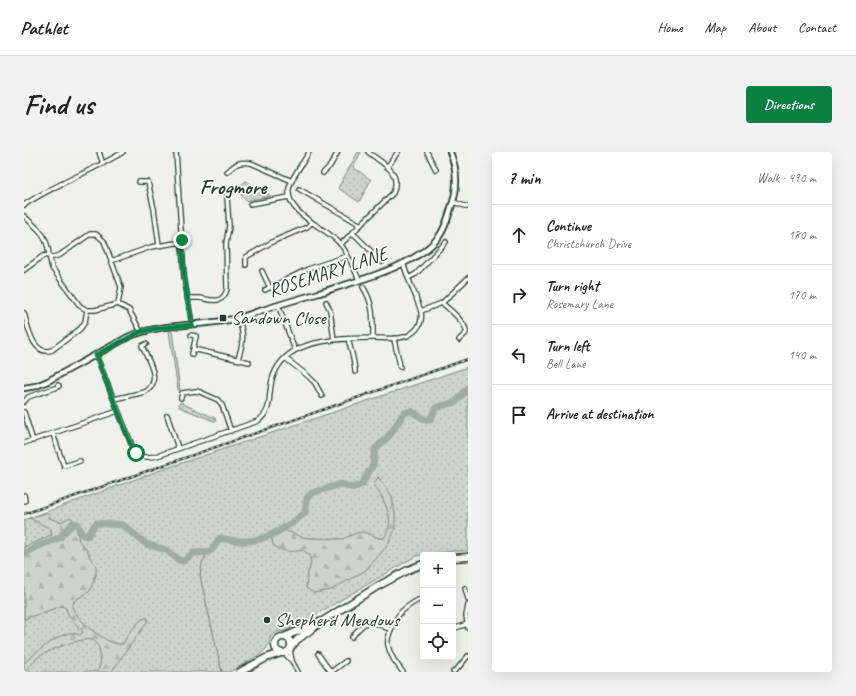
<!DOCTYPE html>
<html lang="en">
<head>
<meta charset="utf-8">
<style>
	body { margin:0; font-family:Caveat,sans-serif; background:#f2f2f2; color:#222 }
	.controls { position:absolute; right:12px; bottom:12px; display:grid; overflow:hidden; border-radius:4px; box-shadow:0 4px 16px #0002 }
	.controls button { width:36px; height:36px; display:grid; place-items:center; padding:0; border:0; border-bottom:1px solid #e0e0e0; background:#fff; color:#222; font:20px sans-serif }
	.stop { position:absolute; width:12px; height:12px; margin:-9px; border:3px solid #0b8043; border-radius:50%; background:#fff }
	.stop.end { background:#0b8043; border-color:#fff; box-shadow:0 1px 4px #0008 }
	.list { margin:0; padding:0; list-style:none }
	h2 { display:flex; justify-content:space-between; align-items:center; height:52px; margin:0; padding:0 16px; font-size:17px }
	h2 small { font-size:13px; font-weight:400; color:#767676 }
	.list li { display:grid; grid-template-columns:26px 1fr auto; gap:12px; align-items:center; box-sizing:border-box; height:60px; padding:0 16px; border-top:1px solid #e0e0e0 }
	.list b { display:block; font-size:15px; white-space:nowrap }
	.list p { margin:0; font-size:13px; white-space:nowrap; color:#767676 }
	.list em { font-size:13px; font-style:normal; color:#767676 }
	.icon { flex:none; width:22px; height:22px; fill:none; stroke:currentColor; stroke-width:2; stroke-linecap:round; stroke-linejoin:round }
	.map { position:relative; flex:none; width:444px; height:520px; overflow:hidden; border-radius:4px }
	header { display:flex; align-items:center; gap:24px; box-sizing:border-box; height:56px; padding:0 20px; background:#fff; border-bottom:1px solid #e0e0e0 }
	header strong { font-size:19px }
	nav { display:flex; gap:22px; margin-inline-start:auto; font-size:14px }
	.intro { display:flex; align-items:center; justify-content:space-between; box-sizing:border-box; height:96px; padding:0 24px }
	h1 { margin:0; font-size:28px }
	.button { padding:10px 18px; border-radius:4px; background:#0b8043; color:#fff; font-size:14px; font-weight:700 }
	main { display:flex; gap:24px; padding:0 24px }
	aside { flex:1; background:#fff; border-radius:4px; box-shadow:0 4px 16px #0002 }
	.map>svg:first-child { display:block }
</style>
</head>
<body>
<header>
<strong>Pathlet</strong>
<nav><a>Home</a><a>Map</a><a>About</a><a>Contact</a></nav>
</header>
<div class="intro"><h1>Find us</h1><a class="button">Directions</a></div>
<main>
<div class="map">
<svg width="444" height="520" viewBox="0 0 444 520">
	<defs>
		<pattern id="grass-dots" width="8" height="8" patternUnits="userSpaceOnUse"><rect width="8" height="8" fill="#cdd3cd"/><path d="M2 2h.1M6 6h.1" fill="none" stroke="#b0b6b1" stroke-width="1.8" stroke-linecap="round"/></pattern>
		<pattern id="forest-firs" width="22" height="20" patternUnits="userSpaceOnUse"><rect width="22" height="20" fill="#cdd3cd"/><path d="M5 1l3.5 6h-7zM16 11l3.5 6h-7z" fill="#b0b6b1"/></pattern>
	</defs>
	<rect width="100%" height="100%" fill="#f0f1eb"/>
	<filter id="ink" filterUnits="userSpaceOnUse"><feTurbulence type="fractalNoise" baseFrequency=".025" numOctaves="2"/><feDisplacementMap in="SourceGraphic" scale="8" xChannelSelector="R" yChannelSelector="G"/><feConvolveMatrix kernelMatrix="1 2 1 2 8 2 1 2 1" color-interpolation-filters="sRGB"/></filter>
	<g filter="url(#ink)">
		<path fill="url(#grass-dots)" stroke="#768880" d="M334 0H337L329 15 347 28 335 50 314 36Z
			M222 29 247 44 222 49 212 37Z
			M145 179H148L156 238H154Z
			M444 215V399H430L392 404 274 473 261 479 253 480 247 484C246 488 245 492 243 496 234 506 217 513 206 520H0V368L131 320Z
			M158 250 159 252 191 266 192 270 155 255V251Z"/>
		<path fill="url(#forest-firs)" stroke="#768880" d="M354 325 368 344 371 362V377L363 394 342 418 307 438 290 441 282 436 283 424 287 412 286 403 279 398C266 400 261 401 249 393L248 387 240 383 257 377 278 385 288 386 319 387 332 381 341 380 355 386H360C373 366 360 350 350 332Z
			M22 361 28 367 37 370 46 365 51 369 55 389 63 398 66 405 72 414V423L66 439 50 449 48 455C52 468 85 495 99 492L106 480 117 468 123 465 124 469 87 520H72C77 515 77 510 76 503 76 498 74 490 68 488 56 485 23 499 13 506 8 510 6 516 0 519V511C10 502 33 483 46 481 49 481 53 482 56 483L59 480C52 471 44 466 42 456L38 454 0 467V395L19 387 28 382 27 377 5 366Z"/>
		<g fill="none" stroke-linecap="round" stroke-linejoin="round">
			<path stroke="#6c8077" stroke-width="1" d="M184 400 178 411 176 424 198 520"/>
			<path stroke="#9faca4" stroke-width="7" d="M0 402 12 395 35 386 49 371 53 372 58 382 62 384C68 381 68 374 73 371L99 373 122 392 142 398 155 408 160 409 169 401 184 400 188 398 194 388 196 386C202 387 209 389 215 389 240 391 262 376 281 361L283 346 288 341 317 332 329 336 338 332 349 313 351 297 365 284 380 261 387 259 402 268H406L411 257 414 255 432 250 444 236"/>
			<defs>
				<path id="minor" d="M75 0 79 12
					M152 0 160 124 168 173
					M285 0C280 10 266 27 265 37 262 64 304 75 317 93 325 103 330 116 335 128
					M403 0 412 18
					M363 15 374 0
					M203 20C212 12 214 9 227 11L268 29
					M299 21 306 14 314 0
					M115 30H124L130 57 135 93
					M275 37 337 73
					M429 50 444 55
					M226 52 265 45
					M0 53C31 32 67 20 99 0
					M0 64C14 77 23 82 25 103
					M329 81 358 110
					M317 92 369 41C378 19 359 12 344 0
					M26 106 36 103 66 82H72L80 89 97 135 94 152
					M87 109 127 95 158 90
					M222 113V105L250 89 283 75 288 70
					M0 118 19 104 25 103 28 116 56 154 63 158H71L94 152 105 158 117 180
					M238 119 246 136
					M384 126 392 122 422 90
					M339 135C350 152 349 166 349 186
					M241 138 284 117 323 104
					M163 146C168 146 172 146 176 146 188 148 199 153 203 137L202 92 205 74 203 45 204 40 203 37
					M302 150 306 158 310 188
					M418 151C425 157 444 172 442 181 441 183 436 186 435 188
					M254 153 271 198
					M397 159 418 151 444 126
					M0 161C4 175 9 205 28 198L56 177 61 170 63 158
					M214 166C221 183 219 191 214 207
					M167 183 172 184 168 202
					M370 186C371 196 375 205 376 215
					M324 187C326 194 331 214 331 220
					M169 197 225 210
					M72 203 110 298C117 307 126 306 136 303L234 269C248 258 244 249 247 233 249 220 256 209 267 201 287 187 325 186 350 186 360 186 373 188 383 184 393 179 399 171 397 160 396 155 393 150 392 145 387 134 383 123 379 111
					M261 206 284 224 291 231 298 244
					M157 246 158 241 172 239 176 240 194 248 198 253 207 279
					M90 247 121 240C139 230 124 208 118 194L122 192
					M0 250 4 245 31 236 35 234 34 233
					M0 260 9 289
					M143 263 154 296
					M29 282 40 314 56 309
					M0 291 94 259
					M0 343 1 349
					M441 436 444 447
					M444 453 442 464 444 476
					M429 477 443 472
					M328 485C343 465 346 468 367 478
					M266 497 268 509
					M260 501 268 509 274 520
					M294 502 307 520
					M307 520 322 509
					M379 520C372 511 366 504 364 493 362 485 372 465 378 459 384 454 391 449 399 446
					M429 520 434 516 444 504"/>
				<path id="tertiary" d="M0 236 12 234 24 229 104 185C138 170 178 175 214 166 222 164 231 160 239 158 257 152 274 147 292 142 328 130 390 116 414 86 421 77 424 66 427 56 434 37 434 19 426 0"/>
				<path id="primary" d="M429 406 444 405
					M251 493a8 8 0 1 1 16 0a8 8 0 1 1-16 0Z
					M260 485 295 470
					M267 495 273 488 300 468 354 434 384 418 399 412
					M216 520 242 506 257 501"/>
			</defs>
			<use href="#minor" stroke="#1f3d34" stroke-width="6"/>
			<use href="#tertiary" stroke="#1f3d34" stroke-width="8"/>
			<use href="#primary" stroke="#1f3d34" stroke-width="9"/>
			<use href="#minor" stroke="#fdfcf7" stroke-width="3.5"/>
			<use href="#tertiary" stroke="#fdfcf7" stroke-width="4.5"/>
			<use href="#primary" stroke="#fdfcf7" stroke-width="6"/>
			<defs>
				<path id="rail" d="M0 362 444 207"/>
			</defs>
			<use href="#rail" stroke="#1f3d34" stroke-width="2.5"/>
			<use href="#rail" stroke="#fdfcf7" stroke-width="1" stroke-dasharray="3" stroke-linecap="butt"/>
		</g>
	</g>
	<g fill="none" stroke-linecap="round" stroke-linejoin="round" filter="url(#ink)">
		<path stroke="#0b8043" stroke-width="5" d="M112 301 107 293 72 203 116 180 134 176 168 173 160 124 158 88"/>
	</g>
	<g fill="#1f3d34" stroke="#fdfcf7" stroke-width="1.5">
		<rect x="195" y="162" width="8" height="8" rx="2"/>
		<circle cx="243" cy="468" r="4"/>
	</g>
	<g text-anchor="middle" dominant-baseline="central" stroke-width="3.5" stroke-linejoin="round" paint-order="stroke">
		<g font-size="19" fill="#1f3d34" stroke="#fdfcf7">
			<text transform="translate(304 120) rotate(-18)">ROSEMARY LANE</text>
		</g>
		<g font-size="19" fill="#1f3d34" stroke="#fdfcf7" text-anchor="start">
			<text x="207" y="166">Sandown Close</text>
			<text x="251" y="468">Shepherd Meadows</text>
		</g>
		<g font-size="21" font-weight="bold" fill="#1f3d34" stroke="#fdfcf7">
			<text x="209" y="35">Frogmore</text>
		</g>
	</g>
</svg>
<div class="controls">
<button>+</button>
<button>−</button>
<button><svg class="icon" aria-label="locate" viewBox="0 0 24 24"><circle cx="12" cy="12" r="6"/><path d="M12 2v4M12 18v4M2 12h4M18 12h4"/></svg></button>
</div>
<div class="stop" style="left:112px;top:301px"></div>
<div class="stop end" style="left:158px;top:88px"></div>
</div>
<aside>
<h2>7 min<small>Walk · 490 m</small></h2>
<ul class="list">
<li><svg class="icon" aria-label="ahead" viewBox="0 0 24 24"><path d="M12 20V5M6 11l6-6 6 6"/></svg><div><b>Continue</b><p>Christchurch Drive</p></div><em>180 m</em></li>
<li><svg class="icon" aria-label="right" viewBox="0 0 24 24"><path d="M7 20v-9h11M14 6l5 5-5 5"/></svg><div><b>Turn right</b><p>Rosemary Lane</p></div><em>170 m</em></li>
<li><svg class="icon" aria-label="left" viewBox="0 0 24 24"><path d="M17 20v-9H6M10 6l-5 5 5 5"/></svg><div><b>Turn left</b><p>Bell Lane</p></div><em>140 m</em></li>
<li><svg class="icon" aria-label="arrive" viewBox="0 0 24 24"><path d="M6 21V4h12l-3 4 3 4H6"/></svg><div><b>Arrive at destination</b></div></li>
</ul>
</aside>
</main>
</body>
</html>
